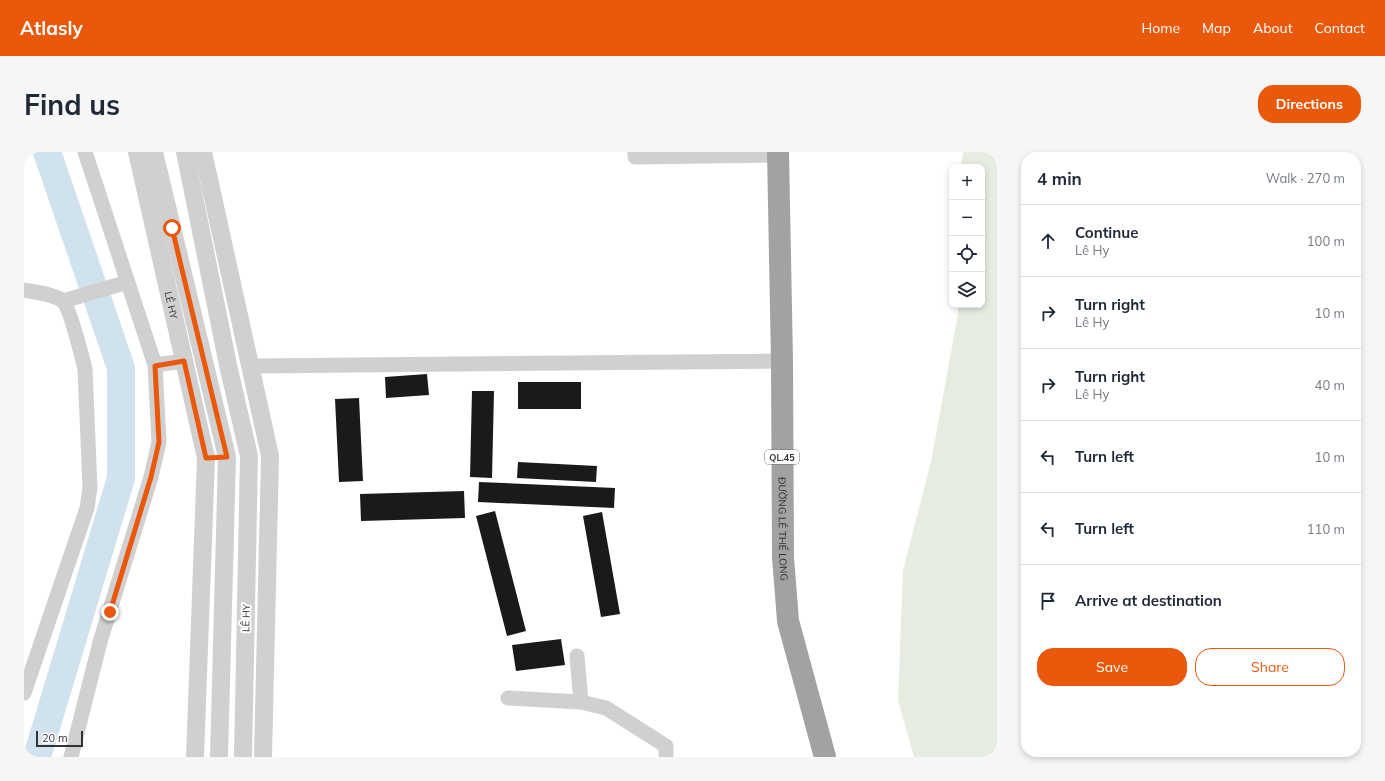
<!DOCTYPE html>
<html lang="en">
<head>
<meta charset="utf-8">
<style>
	body { margin:0; font-family:Mulish,sans-serif; background:#f6f6f7; color:#1f2937 }
	.controls { position:absolute; right:12px; top:12px; display:grid; overflow:hidden; border-radius:8px; box-shadow:0 2px 6px #0003 }
	.controls button { width:36px; height:36px; display:grid; place-items:center; padding:0; border:0; border-bottom:1px solid #e0e1e3; background:#fff; color:#1f2937; font:20px sans-serif }
	.scale { position:absolute; left:12px; bottom:10px; width:47px; box-sizing:border-box; padding-left:4px; border:2px solid #333; border-top:0; font-size:11px; line-height:14px; white-space:nowrap; color:#333; -webkit-text-stroke:3px #fff; paint-order:stroke }
	.stop { position:absolute; width:12px; height:12px; margin:-9px; border:3px solid #ea580c; border-radius:50%; background:#fff }
	.stop.end { background:#ea580c; border-color:#fff; box-shadow:0 1px 4px #0008 }
	.list { margin:0; padding:0; list-style:none }
	h2 { display:flex; justify-content:space-between; align-items:center; height:52px; margin:0; padding:0 16px; font-size:17px }
	h2 small { font-size:13px; font-weight:400; color:#747a83 }
	.list li { display:grid; grid-template-columns:26px 1fr auto; gap:12px; align-items:center; box-sizing:border-box; height:72px; padding:0 16px; border-top:1px solid #e0e1e3 }
	.list b { display:block; font-size:15px; white-space:nowrap }
	.list p { margin:0; font-size:13px; white-space:nowrap; color:#747a83 }
	.list em { font-size:13px; font-style:normal; color:#747a83 }
	.actions { display:flex; gap:8px; padding:12px 16px }
	.actions a { flex:1; padding:9px 0; border:1px solid #ea580c; border-radius:16px; text-align:center; font-size:14px; color:#ea580c }
	.actions .main { background:#ea580c; color:#fff }
	.icon { flex:none; width:22px; height:22px; fill:none; stroke:currentColor; stroke-width:2; stroke-linecap:round; stroke-linejoin:round }
	.map { position:relative; flex:none; width:973px; height:605px; overflow:hidden; border-radius:16px }
	header { display:flex; align-items:center; gap:24px; box-sizing:border-box; height:56px; padding:0 20px; background:#ea580c; color:#fff }
	header strong { font-size:19px }
	nav { display:flex; gap:22px; margin-inline-start:auto; font-size:14px }
	.intro { display:flex; align-items:center; justify-content:space-between; box-sizing:border-box; height:96px; padding:0 24px }
	h1 { margin:0; font-size:28px }
	.button { padding:10px 18px; border-radius:16px; background:#ea580c; color:#fff; font-size:14px; font-weight:700 }
	main { display:flex; gap:24px; padding:0 24px }
	aside { flex:1; background:#fff; border-radius:16px; box-shadow:0 2px 6px #0003 }
	.map>svg:first-child { display:block }
</style>
</head>
<body>
<header>
<strong>Atlasly</strong>
<nav><a>Home</a><a>Map</a><a>About</a><a>Contact</a></nav>
</header>
<div class="intro"><h1>Find us</h1><a class="button">Directions</a></div>
<main>
<div class="map">
<svg width="973" height="605" viewBox="0 0 973 605">
	<rect width="100%" height="100%" fill="#fff"/>
	<path fill="#e6ecdf" d="M939 0H973V605H890L874 548 879 419 908 305 934 162V153H958V15H937Z"/>
	<g fill="none" stroke-linecap="round" stroke-linejoin="round">
		<path stroke="#cfe2ee" stroke-width="28" d="M13 605 97 326V216L23 0"/>
	</g>
	<path fill="#1a1a1a" d="M403 222 405 243 362 246 361 225Z
		M494 230H557V257H494Z
		M448 239H470L468 326 446 325Z
		M335 246 339 329 315 330 311 247Z
		M494 310 573 314 572 330 493 326Z
		M455 330 591 336 590 356 454 350Z
		M440 339 441 366 337 369 336 342Z
		M471 359 502 479 483 484 452 364Z
		M578 360 596 462 577 465 559 364Z
		M537 487 541 513 492 519 488 493Z"/>
	<g fill="none" stroke-linecap="round" stroke-linejoin="round">
		<path stroke="#d0d0d0" stroke-width="15" d="M611 0V5L754 3
			M0 138C10 140 31 142 39 149 46 156 58 205 61 217L66 336 63 356 0 541
			M39 149 104 130
			M131 213 160 209
			M226 214 758 209
			M553 504 557 550
			M484 546 557 550 582 556 642 594V605
			M47 605 76 490 127 325 135 290 131 213 61 0"/>
		<g stroke="#d0d0d0" stroke-width="18">
			<path id="s1" d="M113 0 182 306 171 605"/>
			<path d="M130 0 203 305 195 605"/>
			<path d="M161 0 204 213 225 304 219 605"/>
			<path d="M179 0 246 304 239 605"/>
		</g>
		<path stroke="#a2a2a2" stroke-width="22" id="s2" d="M754 0 758 209 759 405 764 469 801 605"/>
	</g>
	<g fill="none" stroke-linecap="round" stroke-linejoin="round">
		<path stroke="#ea580c" stroke-width="5" d="M86 460 127 325 135 290 131 214 160 209 182 306 203 305 148 76"/>
	</g>
	<g text-anchor="middle" dominant-baseline="central" stroke-width="4" stroke-linejoin="round" paint-order="stroke">
		<rect fill="#fff" stroke="#707070" stroke-width="1" x="741" y="298" width="34" height="14" rx="3"/>
		<g font-size="9" font-weight="bold" fill="#333">
			<text x="758" y="305">QL.45</text>
		</g>
		<g font-size="10" fill="#333" stroke="#fff">
			<text stroke="none"><textPath href="#s1" startOffset="157">LÊ HY</textPath></text>
			<text stroke="none"><textPath href="#s2" startOffset="377">ĐƯỜNG LÊ THẾ LONG</textPath></text>
			<text transform="translate(222 466) rotate(-89)">LÊ HY</text>
		</g>
	</g>
</svg>
<div class="controls">
<button>+</button>
<button>−</button>
<button><svg class="icon" aria-label="locate" viewBox="0 0 24 24"><circle cx="12" cy="12" r="6"/><path d="M12 2v4M12 18v4M2 12h4M18 12h4"/></svg></button>
<button><svg class="icon" aria-label="layers" viewBox="0 0 24 24"><path d="M12 4l9 5-9 5-9-5zM3 14l9 5 9-5"/></svg></button>
</div>
<div class="scale">20 m</div>
<div class="stop" style="left:148px;top:76px"></div>
<div class="stop end" style="left:86px;top:460px"></div>
</div>
<aside>
<h2>4 min<small>Walk · 270 m</small></h2>
<ul class="list">
<li><svg class="icon" aria-label="ahead" viewBox="0 0 24 24"><path d="M12 20V5M6 11l6-6 6 6"/></svg><div><b>Continue</b><p>Lê Hy</p></div><em>100 m</em></li>
<li><svg class="icon" aria-label="right" viewBox="0 0 24 24"><path d="M7 20v-9h11M14 6l5 5-5 5"/></svg><div><b>Turn right</b><p>Lê Hy</p></div><em>10 m</em></li>
<li><svg class="icon" aria-label="right" viewBox="0 0 24 24"><path d="M7 20v-9h11M14 6l5 5-5 5"/></svg><div><b>Turn right</b><p>Lê Hy</p></div><em>40 m</em></li>
<li><svg class="icon" aria-label="left" viewBox="0 0 24 24"><path d="M17 20v-9H6M10 6l-5 5 5 5"/></svg><div><b>Turn left</b></div><em>10 m</em></li>
<li><svg class="icon" aria-label="left" viewBox="0 0 24 24"><path d="M17 20v-9H6M10 6l-5 5 5 5"/></svg><div><b>Turn left</b></div><em>110 m</em></li>
<li><svg class="icon" aria-label="arrive" viewBox="0 0 24 24"><path d="M6 21V4h12l-3 4 3 4H6"/></svg><div><b>Arrive at destination</b></div></li>
</ul>
<div class="actions"><a class="main">Save</a><a>Share</a></div>
</aside>
</main>
</body>
</html>
